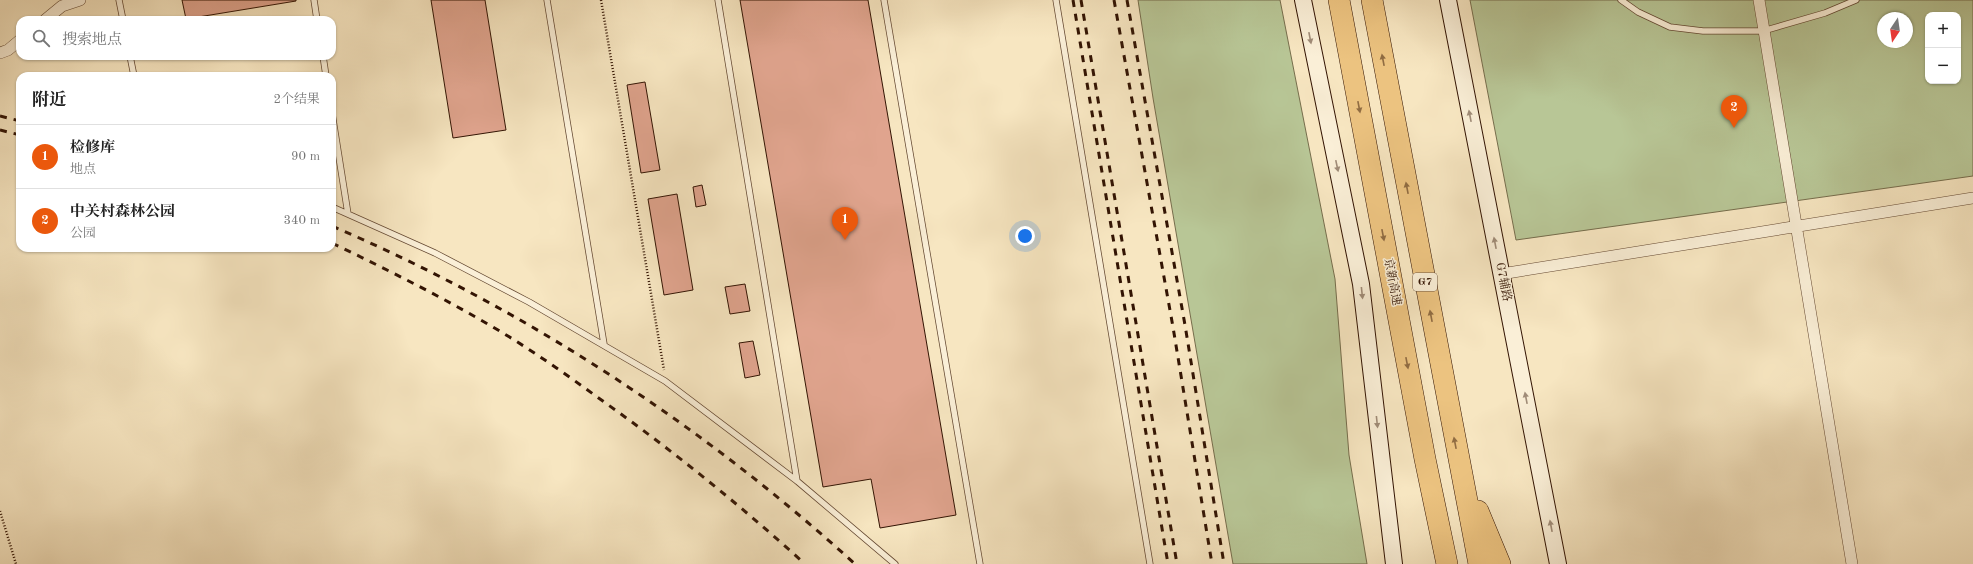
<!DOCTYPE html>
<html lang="zh">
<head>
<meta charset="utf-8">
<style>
	body { margin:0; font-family:"Old Standard TT","Noto Serif SC",serif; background:#f2f2f2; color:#222 }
	.controls { position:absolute; right:12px; top:12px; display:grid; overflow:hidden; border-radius:8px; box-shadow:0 1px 3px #0004 }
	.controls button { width:36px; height:36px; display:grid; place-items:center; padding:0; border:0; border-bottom:1px solid #e0e0e0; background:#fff; color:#222; font:20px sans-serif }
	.compass { position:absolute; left:1877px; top:12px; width:36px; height:36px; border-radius:50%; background:#fff; box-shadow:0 1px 3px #0004; rotate:193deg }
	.you { position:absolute; left:1025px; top:236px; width:14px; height:14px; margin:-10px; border:3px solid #fff; border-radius:50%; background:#1a73e8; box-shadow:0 0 0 6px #1a73e833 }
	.badge { display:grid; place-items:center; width:26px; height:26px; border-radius:50%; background:#ea580c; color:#fff; font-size:13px; font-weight:700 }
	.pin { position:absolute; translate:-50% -33px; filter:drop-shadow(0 1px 2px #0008) }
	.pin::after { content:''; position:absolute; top:21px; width:14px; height:12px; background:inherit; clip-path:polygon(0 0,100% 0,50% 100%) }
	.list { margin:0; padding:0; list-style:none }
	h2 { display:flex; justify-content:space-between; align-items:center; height:52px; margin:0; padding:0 16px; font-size:17px }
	h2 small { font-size:13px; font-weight:400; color:#767676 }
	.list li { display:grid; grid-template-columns:26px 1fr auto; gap:12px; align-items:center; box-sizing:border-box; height:64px; padding:0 16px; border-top:1px solid #e0e0e0 }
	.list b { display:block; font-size:15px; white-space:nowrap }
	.list p { margin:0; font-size:13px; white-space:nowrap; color:#767676 }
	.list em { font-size:13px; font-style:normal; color:#767676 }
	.icon { flex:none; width:22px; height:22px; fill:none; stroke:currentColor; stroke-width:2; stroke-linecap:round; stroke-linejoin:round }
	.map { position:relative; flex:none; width:1973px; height:564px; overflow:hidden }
	.search { position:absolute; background:#fff; box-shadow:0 1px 3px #0004; left:16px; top:16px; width:320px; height:44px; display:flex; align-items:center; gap:10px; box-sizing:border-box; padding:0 14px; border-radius:12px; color:#767676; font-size:15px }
	.panel { position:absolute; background:#fff; box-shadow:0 1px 3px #0004; left:16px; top:72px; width:320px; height:180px; border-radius:12px }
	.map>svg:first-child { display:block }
</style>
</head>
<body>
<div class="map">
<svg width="1973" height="564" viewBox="0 0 1973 564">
	<rect width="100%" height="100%" fill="#f7e6c1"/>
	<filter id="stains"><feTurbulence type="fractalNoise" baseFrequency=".005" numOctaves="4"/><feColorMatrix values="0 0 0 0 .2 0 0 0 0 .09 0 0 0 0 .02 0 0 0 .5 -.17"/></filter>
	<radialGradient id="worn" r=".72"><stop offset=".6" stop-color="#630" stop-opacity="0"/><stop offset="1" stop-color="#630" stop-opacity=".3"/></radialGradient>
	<path fill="#b8c696" stroke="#766d4c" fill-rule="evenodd" d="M1138 0H1280L1335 279 1349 455 1367 564H1233L1153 98Z
		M1470 0H1973V176L1516 240ZM1928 15H1958V81H1928ZM1883 18H1907V42H1883Z"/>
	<path fill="#e0a48e" stroke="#331403" d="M182 0H296V1L186 19Z
		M431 0H485L506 130 453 138Z
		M740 0H868L956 515 880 528 871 479 823 487Z
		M308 73 309 76H290Z
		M645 82 660 170 641 173 627 85Z
		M702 185 706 205 696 207 693 187Z
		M677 194 693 290 664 295 648 199Z
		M745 284 750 311 730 314 725 287Z
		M753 341 760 375 745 378 739 343Z"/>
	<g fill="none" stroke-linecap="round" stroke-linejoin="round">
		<defs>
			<path id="lane" d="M119 0 123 20
				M314 0 317 20
				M547 0 604 344
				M718 0 797 481
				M884 0 980 564
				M1056 0 1150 564
				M1621 0 1638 12 1670 27 1703 31H1763L1825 13 1856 0
				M130 56 134 76
				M323 56 326 76
				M332 113 348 214
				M332 207 435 253 529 302 665 381 797 481 895 564"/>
			<path id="street" d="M1759 0 1852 564
				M45 20 62 6 80 0
				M0 53 8 50 20 40
				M1501 274 1973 198"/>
			<path id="secondary" d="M1303 0 1361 284 1394 564
				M1448 0 1558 564"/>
			<path id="highway" d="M1339 0 1425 459 1447 564
				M1372 0 1479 564
				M1478 511 1500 564"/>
		</defs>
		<use href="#lane" stroke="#644832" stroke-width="7"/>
		<use href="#street" stroke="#644832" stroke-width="12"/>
		<use href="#secondary" stroke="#331403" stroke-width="18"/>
		<use href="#highway" stroke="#331403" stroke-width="22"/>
		<path stroke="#331403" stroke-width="2.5" stroke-dasharray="1 2" stroke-linecap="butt" d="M601 0 664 370
			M0 511 16 564"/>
		<use href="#lane" stroke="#faefd7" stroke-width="5.5"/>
		<use href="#street" stroke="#faefd7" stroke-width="11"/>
		<use href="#secondary" stroke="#faefd7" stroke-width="16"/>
		<use href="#highway" stroke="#ecc380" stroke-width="21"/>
		<path stroke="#331403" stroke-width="3" stroke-dasharray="7 7" stroke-linecap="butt" d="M1073 0 1168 564
			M1081 0 1177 564
			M1114 0 1173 327 1212 564
			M1127 0 1185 325 1224 564
			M0 116 20 121
			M0 130 20 135
			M332 226C523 308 701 424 855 564
			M332 243C388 270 444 298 498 330 533 351 567 375 600 399 672 450 740 505 805 564"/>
	</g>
	<defs><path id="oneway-solid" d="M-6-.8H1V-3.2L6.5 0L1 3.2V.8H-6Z"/></defs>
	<g fill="#a08c78">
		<use href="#oneway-solid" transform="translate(1310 38) rotate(79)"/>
		<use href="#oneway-solid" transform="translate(1470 116) rotate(-101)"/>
		<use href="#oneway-solid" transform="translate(1337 166) rotate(78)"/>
		<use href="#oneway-solid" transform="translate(1495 243) rotate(-101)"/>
		<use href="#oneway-solid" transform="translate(1362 293) rotate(84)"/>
		<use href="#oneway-solid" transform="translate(1526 398) rotate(-101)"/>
		<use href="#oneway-solid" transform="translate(1377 422) rotate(84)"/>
		<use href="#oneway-solid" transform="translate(1551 526) rotate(-101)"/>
	</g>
	<g fill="#906c42">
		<use href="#oneway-solid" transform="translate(1383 60) rotate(-101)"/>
		<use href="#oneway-solid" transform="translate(1359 107) rotate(79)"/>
		<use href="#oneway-solid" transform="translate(1407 188) rotate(-101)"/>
		<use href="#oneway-solid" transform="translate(1383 235) rotate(79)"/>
		<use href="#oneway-solid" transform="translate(1431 316) rotate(-101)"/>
		<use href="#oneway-solid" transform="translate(1407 363) rotate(79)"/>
		<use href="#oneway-solid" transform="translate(1455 443) rotate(-101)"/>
	</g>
	<g text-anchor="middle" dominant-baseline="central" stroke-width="3" stroke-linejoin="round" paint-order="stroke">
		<rect fill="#faefd7" stroke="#6f5643" stroke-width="1" x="1413" y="273" width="24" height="18" rx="3"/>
		<g font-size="11" font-weight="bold" fill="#331403">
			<text x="1425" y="282">G7</text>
		</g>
		<g font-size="12" fill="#331403" stroke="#faefd7">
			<text transform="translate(1392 282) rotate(79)">京新高速</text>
			<text transform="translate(1503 282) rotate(79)">G7辅路</text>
		</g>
	</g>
	<rect width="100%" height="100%" filter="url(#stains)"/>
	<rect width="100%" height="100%" fill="url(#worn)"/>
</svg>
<div class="controls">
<button>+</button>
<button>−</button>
</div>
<svg class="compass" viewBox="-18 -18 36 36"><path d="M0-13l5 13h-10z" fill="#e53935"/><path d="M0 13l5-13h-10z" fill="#767676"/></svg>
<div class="you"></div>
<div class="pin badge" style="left:845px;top:240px">1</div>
<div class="pin badge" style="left:1734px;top:128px">2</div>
<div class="search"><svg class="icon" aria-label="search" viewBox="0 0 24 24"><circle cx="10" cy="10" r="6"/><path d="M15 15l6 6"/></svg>搜索地点</div>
<section class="panel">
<h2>附近<small>2个结果</small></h2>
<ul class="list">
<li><span class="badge">1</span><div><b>检修库</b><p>地点</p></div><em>90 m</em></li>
<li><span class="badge">2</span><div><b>中关村森林公园</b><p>公园</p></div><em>340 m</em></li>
</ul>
</section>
</div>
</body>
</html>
